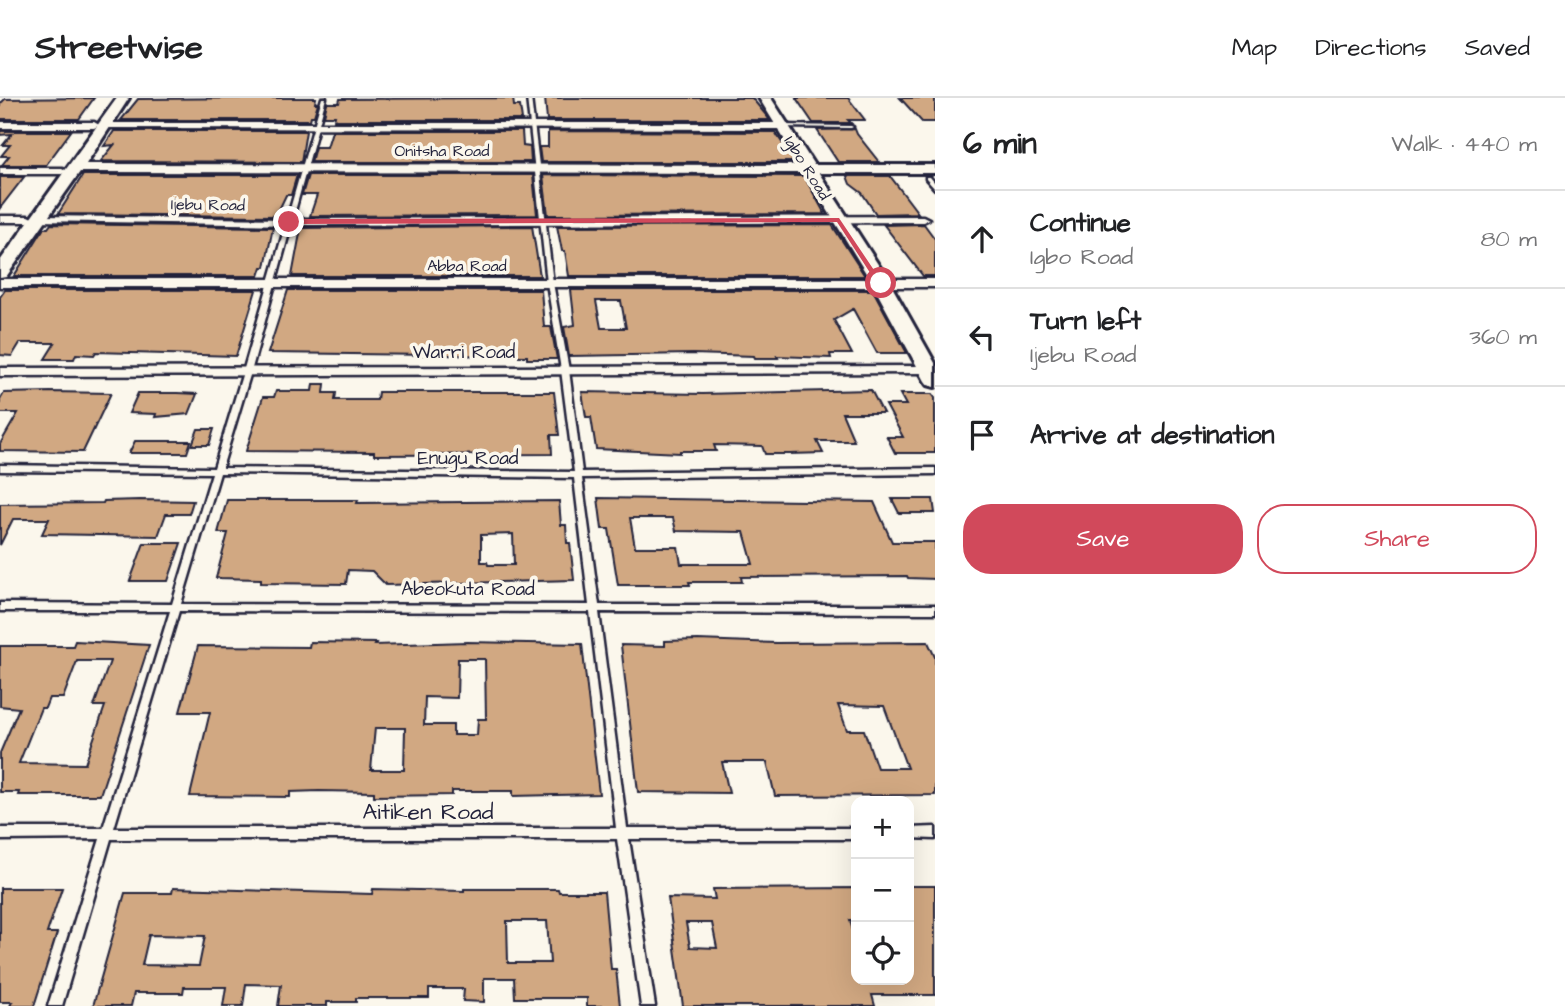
<!DOCTYPE html>
<html lang="en">
<head>
<meta charset="utf-8">
<style>
	body { margin:0; font-family:"Architects Daughter",sans-serif; background:#f2f2f2; color:#202124 }
	.controls { position:absolute; right:21px; bottom:21px; display:grid; overflow:hidden; border-radius:14px; box-shadow:0 7px 28px #0002 }
	.controls button { width:63px; height:63px; display:grid; place-items:center; padding:0; border:0; border-bottom:2px solid #e0e0e0; background:#fff; color:#202124; font:35px sans-serif }
	.stop { position:absolute; width:21px; height:21px; margin:-16px; border:5px solid #d1495b; border-radius:50%; background:#fff }
	.stop.end { background:#d1495b; border-color:#fff; box-shadow:0 2px 7px #0008 }
	.list { margin:0; padding:0; list-style:none }
	h2 { display:flex; justify-content:space-between; align-items:center; height:91px; margin:0; padding:0 28px; font-size:30px }
	h2 small { font-size:23px; font-weight:400; color:#757577 }
	.list li { display:grid; grid-template-columns:46px 1fr auto; gap:21px; align-items:center; box-sizing:border-box; height:98px; padding:0 28px; border-top:2px solid #e0e0e0 }
	.list b { display:block; font-size:26px; white-space:nowrap }
	.list p { margin:0; font-size:23px; white-space:nowrap; color:#757577 }
	.list em { font-size:23px; font-style:normal; color:#757577 }
	.actions { display:flex; gap:14px; padding:21px 28px }
	.actions a { flex:1; padding:16px 0; border:2px solid #d1495b; border-radius:28px; text-align:center; font-size:24px; color:#d1495b }
	.actions .main { background:#d1495b; color:#fff }
	.icon { flex:none; width:38px; height:38px; fill:none; stroke:currentColor; stroke-width:2; stroke-linecap:round; stroke-linejoin:round }
	.map { position:relative; flex:none; width:935px; height:908px; overflow:hidden }
	header { display:flex; align-items:center; gap:42px; box-sizing:border-box; height:98px; padding:0 35px; background:#fff; border-bottom:2px solid #e0e0e0 }
	header strong { font-size:33px }
	nav { display:flex; gap:38px; margin-inline-start:auto; font-size:24px }
	main { display:flex }
	aside { flex:1; background:#fff }
	.map>svg:first-child { display:block }
</style>
</head>
<body>
<header>
<strong>Streetwise</strong>
<nav><a>Map</a><a>Directions</a><a>Saved</a></nav>
</header>
<main>
<div class="map">
<svg width="935" height="908" viewBox="0 0 935 908">
	<rect width="100%" height="100%" fill="#fbf7ec"/>
	<filter id="ink" filterUnits="userSpaceOnUse"><feTurbulence type="fractalNoise" baseFrequency=".0143" numOctaves="2"/><feDisplacementMap in="SourceGraphic" scale="14" xChannelSelector="R" yChannelSelector="G"/><feConvolveMatrix kernelMatrix="1 2 1 2 8 2 1 2 1" color-interpolation-filters="sRGB"/></filter>
	<g filter="url(#ink)">
		<path fill="#d1a882" stroke="#22223b" stroke-width="2" fill-rule="evenodd" d="M94 0 79 21H0V6L5 1Z
			M268 0H316L315 5H318L314 18H311L310 22H121L138 1Z
			M513 0 514 8H520L522 22H334L335 18H324L327 5H339L340 1Z
			M545 0H752L770 22H547Z
			M796 0H848L865 22H848L851 25H813Z
			M900 0H935V24H922Z
			M855 31 857 36 879 64H838L817 32Z
			M0 33H71L46 67H2L9 58H1L10 47H3L12 36 0 37Z
			M114 33H306L301 64 101 63 114 47 104 48Z
			M332 33H522L523 48 530 49 531 64H311L315 49H327Z
			M548 33 775 34 795 64H541L539 49H548Z
			M83 77H297L291 97H286L276 118 58 116Z
			M308 77H533L537 117 310 118 317 97H302Z
			M543 77 804 78 825 116 548 117Z
			M847 78H890L918 115 876 116 862 95 850 86Z
			M0 79H24L0 110Z
			M51 126 273 129 265 169H262L259 178H14L44 130H48Z
			M924 126 935 141V178H923L884 127Z
			M832 127 865 178H569L565 153H562L557 128Z
			M532 128 540 178H292L301 130Z
			M5 192H256L236 258 96 254 94 257 76 256 74 261H45L55 245H20L12 258 0 257V199Z
			M288 192H541L544 229H551L557 261H527V258L268 255Z
			M571 192H873L907 255H877L853 211 834 222 852 256H830L831 260 777 258 778 260H755L754 258 693 256 569 258 564 229 575 227ZM596 203H621L626 230H601Z
			M313 286H325L324 295H336L335 302H377L378 294H554L559 337H551L552 356 374 357V354L246 353 263 299H274L276 293H312Z
			M871 292 883 315H842L854 343H817L823 355 790 356H765L762 348 714 347 716 353H680V355L596 351 591 319H586L582 294 703 296Z
			M50 294 111 295 83 354 0 353V346L18 315H0V302L4 295Z
			M138 295H177L197 296 189 316 155 319 156 316 129 315Z
			M900 296H932L935 300V355H895L887 339H903L886 307H906Z
			M198 331H214L209 347H192Z
			M135 343H191L187 355H129Z
			M598 400 874 404 892 444H935V481L908 480 907 478 741 479 742 484H689L690 487H618L609 431H602ZM630 420H673L676 433 744 434 753 466H681L678 449H635Z
			M892 401H933L935 415H899Z
			M140 402 193 403 189 416H166L158 438 42 436 49 421H13L0 447V406L103 405 104 403Z
			M227 402H358L357 405 559 403 561 427H566L567 445H570L574 482 386 487 372 473 348 472 346 486 261 485V481L216 480 228 435H218ZM513 436 514 467H488L487 464H481V437Z
			M144 445H181L168 483H130Z
			M698 542 776 545 928 544 935 559V697L775 698 767 664H722L729 695 638 694 621 547 665 548V543ZM838 607 884 608 907 670H877L864 632H847Z
			M75 543 149 547 100 697H18L19 694H0V655L19 610 0 608V548H73ZM77 563H110L94 608H105L85 666 19 665 41 610H45L49 600H63Z
			M310 544 376 545 375 547 467 544 582 546 599 696 513 698V693H452V697L374 698V694L319 693 290 694V699L190 698 210 614H180L198 548 309 549ZM458 561H485L486 621H478L477 637H453V627H424L425 599 457 600ZM375 630H405L404 672H371Z
			M909 788H935V897H872L875 908H683L668 800 715 801 713 791 856 790V822H850L856 844V882H909ZM686 825H712L717 850 690 849Z
			M0 790H62L47 835H57L34 908H10L12 904H0Z
			M173 790 372 796 373 791 464 793V791H558L559 794H604L611 871H616L620 908H587V900H515L514 880H484V904L463 903 464 891H429V900H356V904H327V908H278L281 887 246 886 243 908H223L226 889H184L183 895H134L131 908H93L125 795H172ZM507 823H547L550 865H508ZM149 837 205 838 199 868 142 867Z"/>
		<g fill="none" stroke-linecap="round" stroke-linejoin="round">
			<defs>
				<path id="lane" d="M322 0H326L251 274 222 370 574 374 561 272 547 185 527 0H531L553 185 569 272 582 374 935 370V376L582 380 599 507H935V515L599 514 627 730H856V741H629L655 908H641L617 741H111L62 908H48L100 741 0 742V730H103L170 513H0V505L172 506 212 375 0 373V367L214 370 243 274ZM220 375 574 380 589 507 181 506ZM179 513 590 514 616 730H114Z
					M778 27 851 28 853 29 851 30 780 29H778Z
					M926 79H930L935 85V91L926 81Z
					M935 729V741L909 740V730Z"/>
				<path id="street" d="M0 24H94L99 27 94 30H0Z
					M102 25H780L785 28 780 31 105 30 100 27Z
					M0 70H62L67 73 62 76H0Z
					M0 118H28L34 121 28 124H0Z
					M40 118 289 121 923 118 929 121 923 124 289 127 36 123 34 121Z
					M0 181H935V189H0Z
					M928 268 935 272 933 275 0 278V270Z"/>
				<path id="secondary" d="M117 0H129L86 66 800 67 759 0H771L814 67H935V75H819L890 185 935 265V289L928 287 925 283 872 185 805 75 80 74 6 179 0 180V163Z"/>
			</defs>
			<use href="#lane" stroke="#22223b" stroke-width="5"/>
			<use href="#street" stroke="#22223b" stroke-width="5"/>
			<use href="#secondary" stroke="#22223b" stroke-width="6"/>
			<use href="#lane" fill="#fbf7ec" fill-rule="evenodd"/>
			<use href="#street" fill="#fbf7ec" fill-rule="evenodd"/>
			<use href="#secondary" fill="#fbf7ec" fill-rule="evenodd"/>
		</g>
	</g>
	<path fill="#d1495b" d="M839 120 884 187H878L837 124 289 126 286 124 289 121Z"/>
	<g text-anchor="middle" dominant-baseline="central" stroke-width="7" stroke-linejoin="round" paint-order="stroke">
		<g font-size="16" fill="#22223b" stroke="#fbf7ec">
			<text x="442" y="53">Onitsha Road</text>
			<text transform="translate(807 70) rotate(58)">Igbo Road</text>
			<text transform="translate(208 107) rotate(1)">Ijebu Road</text>
			<text x="467" y="168">Abba Road</text>
		</g>
		<g font-size="19" fill="#22223b" stroke="#fbf7ec">
			<text x="464" y="254">Warri Road</text>
			<text x="468" y="360">Enugu Road</text>
			<text x="468" y="491">Abeokuta Road</text>
		</g>
		<g font-size="23" fill="#22223b" stroke="#fbf7ec">
			<text x="428" y="714">Aitiken Road</text>
		</g>
	</g>
</svg>
<div class="controls">
<button>+</button>
<button>−</button>
<button><svg class="icon" aria-label="locate" viewBox="0 0 24 24"><circle cx="12" cy="12" r="6"/><path d="M12 2v4M12 18v4M2 12h4M18 12h4"/></svg></button>
</div>
<div class="stop" style="left:881px;top:185px"></div>
<div class="stop end" style="left:289px;top:124px"></div>
</div>
<aside>
<h2>6 min<small>Walk · 440 m</small></h2>
<ul class="list">
<li><svg class="icon" aria-label="ahead" viewBox="0 0 24 24"><path d="M12 20V5M6 11l6-6 6 6"/></svg><div><b>Continue</b><p>Igbo Road</p></div><em>80 m</em></li>
<li><svg class="icon" aria-label="left" viewBox="0 0 24 24"><path d="M17 20v-9H6M10 6l-5 5 5 5"/></svg><div><b>Turn left</b><p>Ijebu Road</p></div><em>360 m</em></li>
<li><svg class="icon" aria-label="arrive" viewBox="0 0 24 24"><path d="M6 21V4h12l-3 4 3 4H6"/></svg><div><b>Arrive at destination</b></div></li>
</ul>
<div class="actions"><a class="main">Save</a><a>Share</a></div>
</aside>
</main>
</body>
</html>
